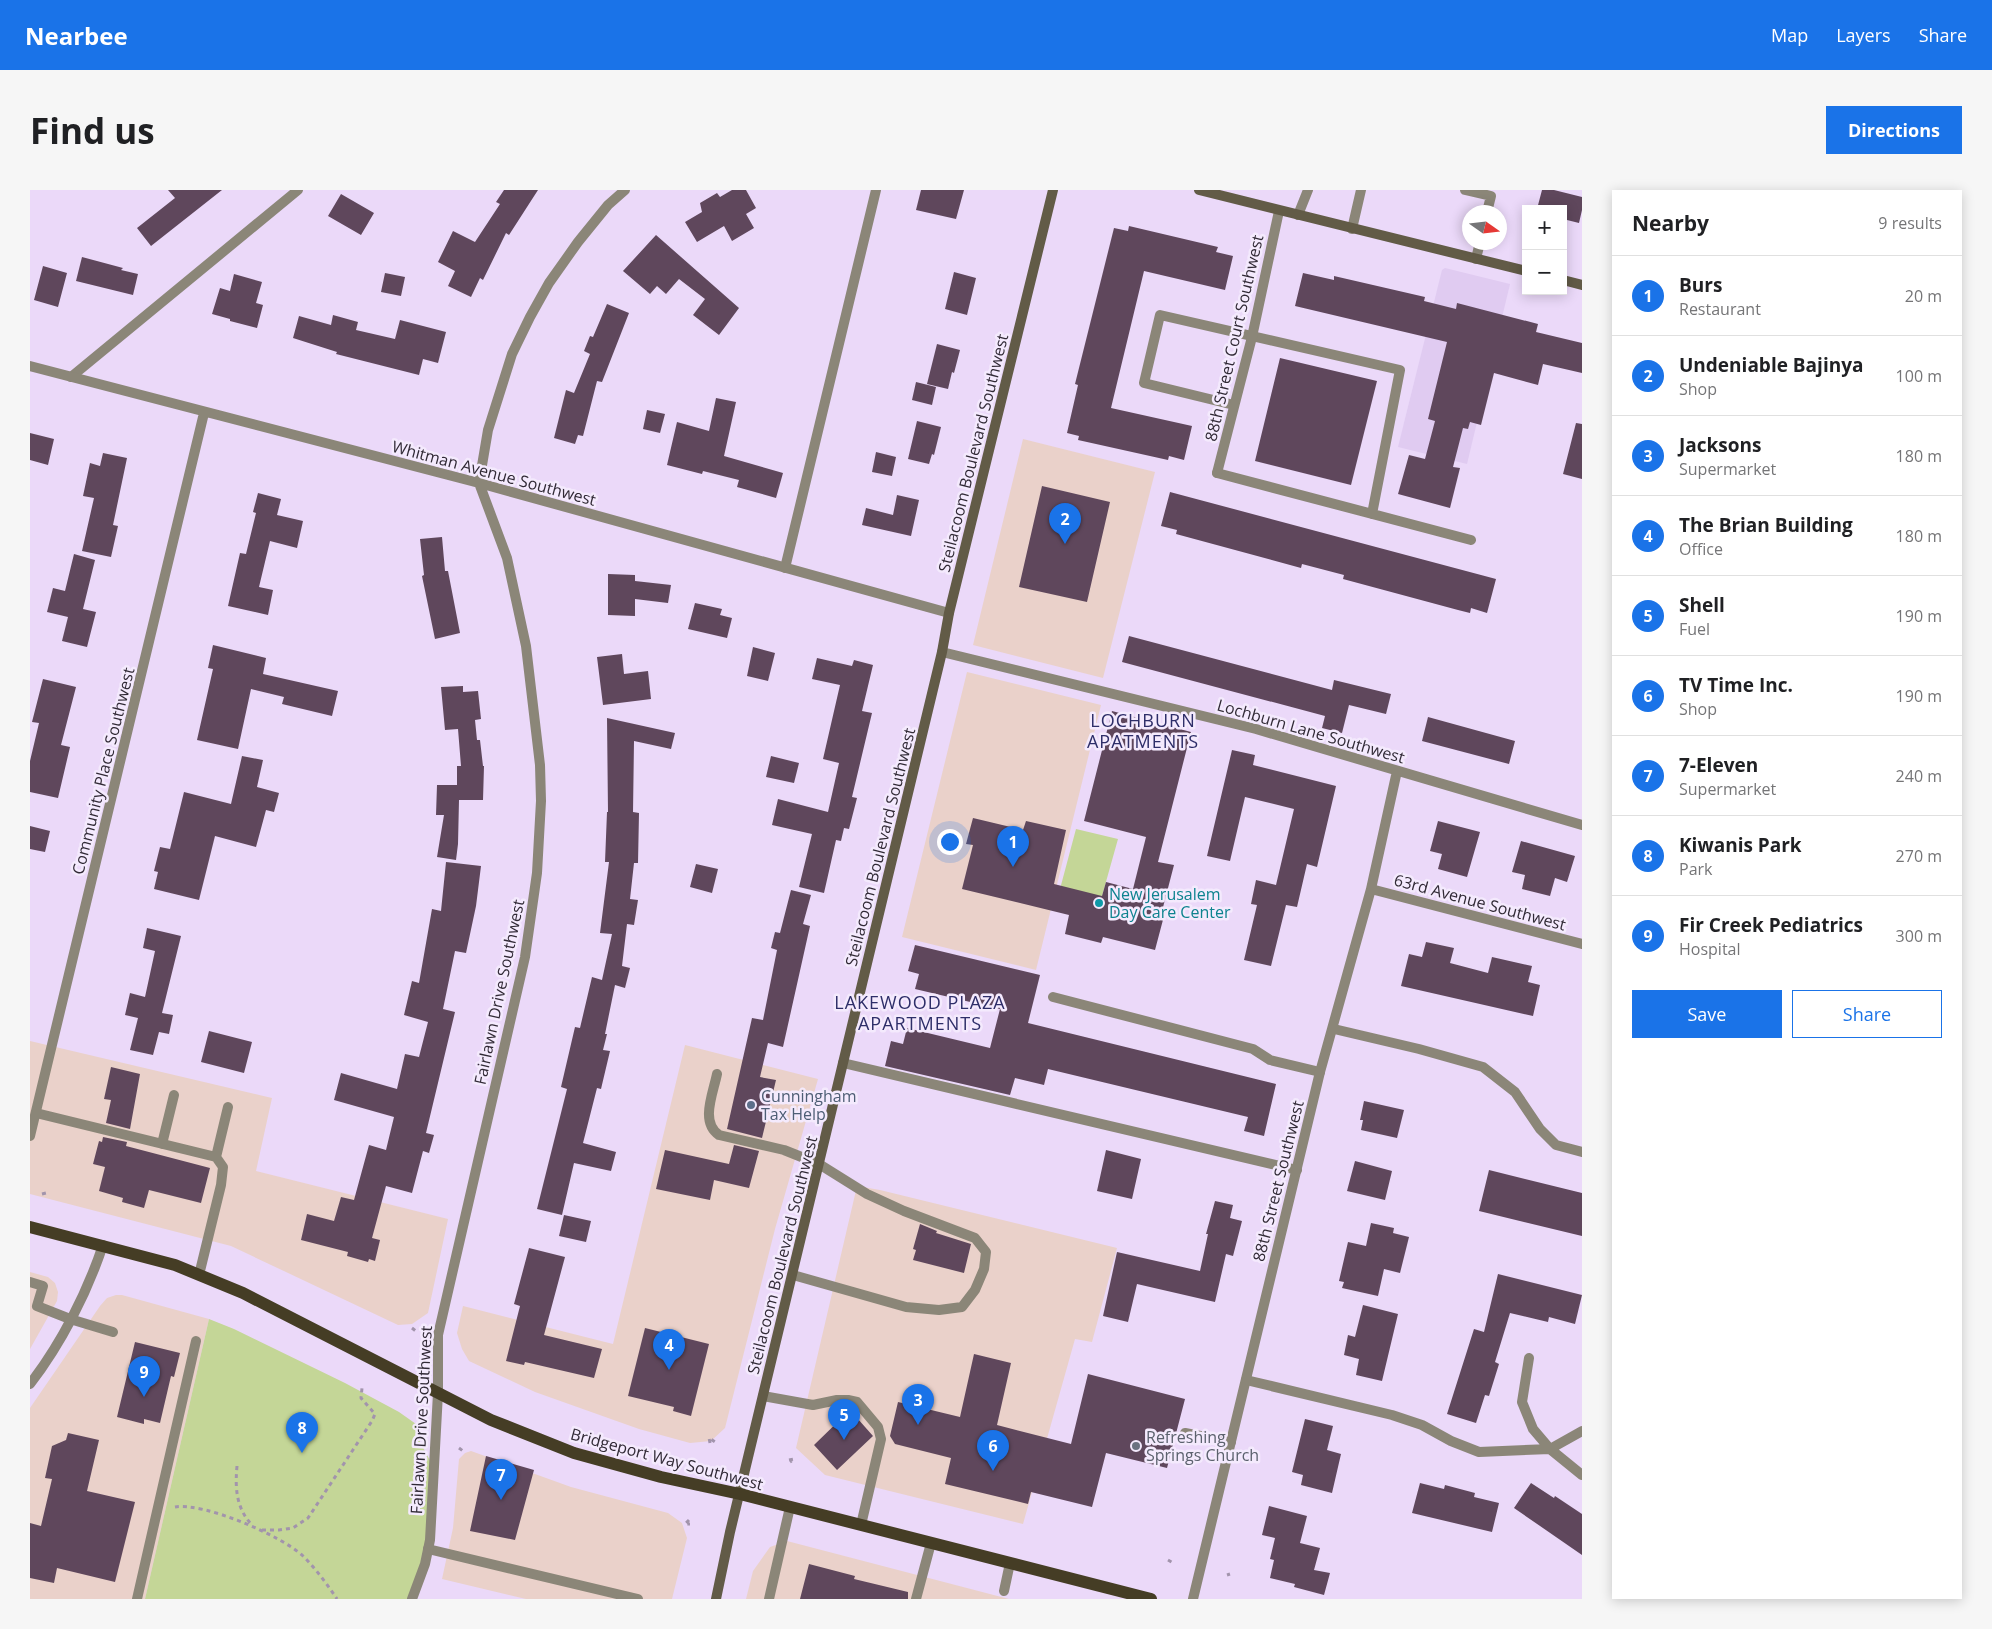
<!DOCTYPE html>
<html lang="en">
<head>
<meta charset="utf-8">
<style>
	body { margin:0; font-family:"Open Sans",sans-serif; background:#f6f6f6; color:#202124 }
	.controls { position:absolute; right:15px; top:15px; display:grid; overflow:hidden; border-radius:0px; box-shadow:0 2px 12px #0003 }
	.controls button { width:45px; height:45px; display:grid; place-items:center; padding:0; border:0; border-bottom:1px solid #e0e0e0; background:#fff; color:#202124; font:25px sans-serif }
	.compass { position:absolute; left:1432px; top:15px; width:45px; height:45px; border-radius:50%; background:#fff; box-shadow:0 2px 12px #0003; rotate:104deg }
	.you { position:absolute; left:919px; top:651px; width:18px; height:18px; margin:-12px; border:4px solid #fff; border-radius:50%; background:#1a73e8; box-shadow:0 0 0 8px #1a73e833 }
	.badge { display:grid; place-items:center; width:32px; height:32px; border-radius:50%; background:#1a73e8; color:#fff; font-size:16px; font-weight:700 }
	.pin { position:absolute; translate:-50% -41px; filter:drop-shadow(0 1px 2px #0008) }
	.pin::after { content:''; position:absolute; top:26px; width:18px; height:15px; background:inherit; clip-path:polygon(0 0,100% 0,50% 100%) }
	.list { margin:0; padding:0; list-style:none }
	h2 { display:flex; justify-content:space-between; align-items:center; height:65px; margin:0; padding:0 20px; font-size:21px }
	h2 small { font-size:16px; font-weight:400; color:#757577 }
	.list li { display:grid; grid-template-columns:32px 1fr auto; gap:15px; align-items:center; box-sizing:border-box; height:80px; padding:0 20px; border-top:1px solid #e0e0e0 }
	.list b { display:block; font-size:19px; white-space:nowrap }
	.list p { margin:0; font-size:16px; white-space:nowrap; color:#757577 }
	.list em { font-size:16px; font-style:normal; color:#757577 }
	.actions { display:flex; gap:10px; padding:15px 20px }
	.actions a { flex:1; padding:11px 0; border:1px solid #1a73e8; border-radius:0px; text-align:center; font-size:18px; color:#1a73e8 }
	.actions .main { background:#1a73e8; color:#fff }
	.map { position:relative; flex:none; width:1552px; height:1409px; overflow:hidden; border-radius:0px }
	header { display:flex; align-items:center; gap:30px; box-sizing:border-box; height:70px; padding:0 25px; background:#1a73e8; color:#fff }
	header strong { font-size:24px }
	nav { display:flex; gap:28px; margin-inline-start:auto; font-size:18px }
	.intro { display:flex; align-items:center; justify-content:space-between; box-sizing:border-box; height:120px; padding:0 30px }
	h1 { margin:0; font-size:35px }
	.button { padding:12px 22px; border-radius:0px; background:#1a73e8; color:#fff; font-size:18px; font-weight:700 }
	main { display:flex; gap:30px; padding:0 30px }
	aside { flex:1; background:#fff; border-radius:0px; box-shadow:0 2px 12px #0003 }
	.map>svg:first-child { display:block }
</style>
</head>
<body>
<header>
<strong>Nearbee</strong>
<nav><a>Map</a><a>Layers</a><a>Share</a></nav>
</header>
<div class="intro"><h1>Find us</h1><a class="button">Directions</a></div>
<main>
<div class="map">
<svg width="1552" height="1409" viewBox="0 0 1552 1409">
	<rect width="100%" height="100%" fill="#ebd9f9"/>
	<path fill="#ead1ca" d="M993 249 1125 282 1073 488 943 455Z
		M937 482 1071 515 1006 780 872 747Z
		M0 851 242 908 226 981 418 1029 398 1123 382 1134 368 1135 201 1056 0 1004Z
		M655 855 788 889 745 1039 695 1238 681 1251 660 1253 609 1239 505 1202 439 1171 432 1159 427 1143 433 1116 583 1154Z
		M827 996 850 1000 1087 1058 1062 1152 1045 1149 993 1334 795 1285 766 1258Z
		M0 1082 18 1087 25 1093 28 1102 27 1111 0 1159Z
		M86 1105H92L179 1129 115 1409H0V1218L70 1116 77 1108Z
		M441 1261 541 1297 638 1323 652 1333 657 1348 642 1409H496L412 1389 423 1338 429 1269 435 1263Z
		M757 1351 979 1409H716L723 1381 740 1357Z"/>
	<path fill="#e0cbf1" d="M1415 78 1480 94 1437 274 1368 257 1412 80Z"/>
	<path fill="#c4d697" d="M1046 639 1088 649 1072 706 1026 714Z
		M179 1129 204 1139 315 1193 369 1222 386 1234 390 1242 389 1250 403 1276 400 1350 382 1409H115Z"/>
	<path fill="#5f475c" d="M138 0H192L121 56 107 38 145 8Z
		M474 0H508L479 45 476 43 453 90 450 88 441 107 418 96 425 81 408 72 423 41 445 52 470 14 466 12Z
		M702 0H716L726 18 716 24 724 38 702 51 694 36 667 52 655 32 672 22 670 13 687 3 690 7Z
		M891 0H934L926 29 886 20Z
		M1512 0H1524L1552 7V20L1549 33 1533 29V19H1507Z
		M311 4 344 23 331 45 298 26Z
		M1099 36 1188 57 1186 62 1203 66 1195 100 1114 81 1081 218 1162 236 1154 270 1139 266 1138 270 1048 250 1049 246 1037 243 1048 195 1045 194 1084 38 1098 41Z
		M626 45 709 118 689 145 663 125 675 109 649 89 636 104 627 96 620 104 593 81Z
		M52 67 93 78 91 80 108 84 103 105 46 91Z
		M13 76 37 83 28 117 4 110Z
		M924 82 946 88 937 125 915 119Z
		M355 83 375 87 371 106 351 102Z
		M1273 83 1304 90V86L1395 107 1394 111 1426 119 1427 113 1508 134 1506 142 1552 153V183L1513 174 1508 195 1464 183 1451 235 1440 232 1438 239 1433 238 1423 277 1430 278 1420 318 1368 304 1379 265 1395 269 1405 231 1398 229 1417 152 1265 116Z
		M204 84 232 92 226 113 233 115 227 138 200 131V129L182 124 190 98 200 101Z
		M577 114 599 123 572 192 567 191 553 246 548 245 545 254 524 248 536 200 544 203 560 164 554 161 560 146 563 147Z
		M303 125 328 132 326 140 365 149 370 130 416 142 408 173 393 169 389 185 306 164 307 162 263 148 269 126 301 135Z
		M907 154 930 160 924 183 922 182 918 199 897 194Z
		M1250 168 1347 191 1321 295 1225 271Z
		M886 192 906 197 902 215 882 210Z
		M686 208 706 212 694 266 753 283 746 308 707 297 709 290 673 281 672 284 637 275 647 232 679 241Z
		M617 220 635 224 630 243 613 239Z
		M887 231 911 237 904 265 902 264 899 274 878 269Z
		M1546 233 1552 234V289L1533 284Z
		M0 243 24 249 18 275 0 270Z
		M846 262 866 267 862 286 842 282Z
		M73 263 97 268 83 335 88 336 81 367 52 361 64 308 53 306 60 273 70 276Z
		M1012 296 1080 312 1057 412 989 397Z
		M1140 302 1466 389 1457 423 1441 418 1440 423 1428 420 1313 389 1314 385 1272 374 1271 378 1146 344 1147 340 1131 336Z
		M228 303 251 309 247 325 273 331 267 358 240 351 229 397 243 400 238 425 198 416 210 363 216 364 226 323 223 322Z
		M867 305 889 310 881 346 832 335 836 318 863 325Z
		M412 347 415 381H418L430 443 405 449 392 386 394 385 390 349Z
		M44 364 65 370 53 419 66 422 57 457 32 451 38 427 17 422 23 398 35 401Z
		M578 384 605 385V391L641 395 638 413 605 409V426L578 425Z
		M665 413 692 419 690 425 702 428 697 448 658 439Z
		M1099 446 1302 500 1304 490 1361 504 1356 524 1319 515 1312 543 1292 538 1295 526 1092 472Z
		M183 455 236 468 233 484 308 501 302 526 252 514 254 507 221 499 208 559 167 550 183 479 178 478Z
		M723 457 745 463 738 491 717 486Z
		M592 464 594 484 618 481 621 509 573 515 567 467Z
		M787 468 822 476 824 470 843 475 832 521 842 523 822 607 827 608 819 639 814 638 811 651 806 650 794 703 769 697 782 644 742 635 748 609 798 622 809 573 793 569 810 495 782 489Z
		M13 489 46 497 31 555 40 557 28 608 0 602V571L9 533 2 532Z
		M433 496V502L448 501 451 529 445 530 447 550H450L453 576H454L453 610H429L428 654 426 670 407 667 414 625H406L407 595H427V576H431L428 539 415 540 411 497Z
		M1082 521 1161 542 1128 672 1144 675 1131 725 1134 726 1125 760 1073 747 1071 753 1035 744 1039 725 932 699 943 655 936 654 943 628 993 640 996 631 1036 640 1024 694 1072 706 1076 692 1103 699 1116 647 1054 631Z
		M1398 527 1485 551 1479 574 1392 551Z
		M577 528 645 543 641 559 604 551 603 622 609 623 608 673H604L600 709 608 710 604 735 597 734 592 776 600 778 595 798 585 795 575 844H577L573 860 580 861 571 899 567 898 553 953 586 962 581 981 544 973 532 1025 507 1019 537 899 531 897 545 837 550 838 562 787 572 790 582 744 570 743 579 672H575L577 622H578Z
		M1202 560 1225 565 1223 575 1306 596 1287 677 1277 674 1267 717 1256 715 1241 776 1214 770 1227 715 1221 714 1226 690 1246 695 1264 619 1215 607 1200 671 1177 666Z
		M212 566 233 570 227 597 249 603 244 622 236 620 226 657 185 646 169 710 124 699 128 682 124 681 130 657 140 659 154 602 201 614Z
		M741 566 769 573 764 593 736 587Z
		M1408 631 1450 642 1437 687 1408 679 1412 664 1400 661Z
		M0 636 20 641 15 662 0 659Z
		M1491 651 1545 666 1537 692 1525 688 1520 706 1492 699 1495 685 1482 682Z
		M416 672 451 676 446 716 436 763 425 761 413 819 425 822 396 943 404 945 399 963 393 961 382 1003 356 996 342 1048 350 1050 345 1071 339 1069 338 1072 317 1066 318 1062 271 1050 277 1024 304 1031 311 1007 324 1010 339 955 356 960 364 927 304 910 311 883 367 899 375 864 389 867 398 832 374 825 382 791 389 793 402 719 411 721Z
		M666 674 688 679 682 703 660 697Z
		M761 700 781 705 773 734 780 736 753 857 738 853 730 887 746 890 732 948 697 939 722 828 733 830 747 760 741 758 745 742 750 743Z
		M117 738 151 746 132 823 143 825 139 844 129 842 123 865 100 860 108 828 95 825 100 803 115 807 125 761 113 758Z
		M1396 752 1424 758 1420 773 1458 783 1462 767 1502 776 1498 792 1510 795 1503 826 1371 796 1379 764 1392 767Z
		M885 755 1010 785 998 833 1246 894 1234 946 1214 941 1218 927 1018 879 1014 895 985 888 980 905 855 876 861 851 873 854 877 838 960 858 970 819 885 799 889 784 878 781Z
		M179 841 222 852 214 883 171 872Z
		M81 877 110 884 100 939 76 933 81 910 74 909Z
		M1334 911 1374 920 1367 948 1331 940 1333 930H1330Z
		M73 947 97 952 96 956 180 978 171 1013 119 1000 114 1018 92 1012 93 1008 69 1001 75 977 63 974 69 951 72 952Z
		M704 955 729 961 719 998 684 990 680 1010 626 999 635 960 699 974Z
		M1076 960 1111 969 1102 1009 1067 1001Z
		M1325 971 1362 981 1355 1010 1317 1001Z
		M1459 980 1552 1003V1046L1449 1021Z
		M1185 1011 1203 1015 1200 1028 1212 1031 1203 1066 1196 1064 1185 1112 1107 1094 1098 1132 1073 1126 1087 1062 1170 1081 1178 1044H1176Z
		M534 1025 561 1031 556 1052 529 1046Z
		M1341 1033 1364 1038 1363 1043 1379 1047 1370 1083 1354 1079 1348 1106 1312 1098 1314 1092 1309 1091 1318 1052 1336 1056Z
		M890 1034 907 1041 906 1043 941 1054 934 1083 883 1070 886 1060 883 1059Z
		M499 1058 535 1067 514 1145 572 1159 564 1188 495 1172 494 1175 476 1171 490 1116 484 1114Z
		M1468 1084 1552 1105 1545 1134 1519 1127 1518 1132 1480 1123 1465 1172 1469 1174 1459 1206 1455 1205 1446 1233 1417 1224 1444 1139 1454 1142Z
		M1333 1115 1368 1124 1352 1191 1326 1185 1329 1169 1314 1165 1318 1145 1325 1147Z
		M615 1138 679 1154 661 1226 643 1221 644 1217 598 1206Z
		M105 1152 150 1163 144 1187 141 1186 130 1233 114 1229V1234L87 1227Z
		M944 1164 981 1173 967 1235 1041 1254 1058 1184 1155 1209 1137 1278 1076 1263 1062 1317 1001 1302 998 1314 915 1294 921 1268 865 1254 860 1246 868 1212 930 1227Z
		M820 1220 843 1246 807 1280 784 1255Z
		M1275 1229 1303 1236 1297 1260 1311 1264 1302 1303 1271 1295 1273 1285 1262 1282Z
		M38 1243 69 1250 57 1301 105 1312 85 1392 27 1378 24 1393 0 1388V1333L11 1336 22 1289 15 1288 22 1256 36 1250Z
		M456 1266 504 1280 485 1350 440 1341Z
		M1390 1293 1414 1299 1415 1295 1445 1303 1444 1307 1469 1313 1462 1342 1382 1323Z
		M1501 1293 1524 1308 1525 1306 1552 1324V1365L1484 1318Z
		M1239 1316 1277 1326 1270 1353 1290 1358 1284 1380 1300 1383 1294 1405 1264 1397 1265 1394 1240 1388 1244 1370 1240 1369 1245 1348 1232 1345Z
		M779 1374 825 1386 824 1389 878 1402V1409H770Z"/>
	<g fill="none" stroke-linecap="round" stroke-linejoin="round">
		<path stroke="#a294ac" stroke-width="3" stroke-dasharray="4 4" stroke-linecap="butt" d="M12 1004 16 1003
			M382 1138 387 1142
			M680 1253 679 1248 685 1252
			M429 1258 433 1261
			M759 1270 764 1269 760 1272
			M207 1276C205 1298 206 1318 222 1335
			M145 1317C174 1312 252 1346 273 1366 286 1379 297 1394 307 1409
			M659 1330 655 1334H660
			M232 1340H249L263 1338 278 1328 342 1231 345 1224 331 1208 332 1198
			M1138 1370 1143 1373
			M1197 1385 1200 1384"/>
		<path stroke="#8b8678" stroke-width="10" d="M1435 0 1461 6 1457 22
			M1268 25 1278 0
			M1322 39 1331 0
			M1446 69 1450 52
			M41 187 268 0
			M1204 215 1114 193 1130 125 1370 180 1342 324
			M1187 283 1441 350
			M755 378 846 0
			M1023 807 1223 859 1240 870 1290 882
			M813 873 1267 980
			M687 884C683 904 670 932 689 945L754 960 789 974 837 1004 874 1021 945 1048 956 1062 954 1079 945 1100 932 1117 909 1120 876 1117 763 1085
			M6 923 186 967 193 977 191 995 169 1085
			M132 954 144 905
			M186 967 198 917
			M0 1092 13 1096 7 1116 40 1129 83 1142
			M1499 1168 1492 1212 1503 1239 1520 1259 1552 1285
			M1216 1190 1362 1225 1392 1235 1421 1251 1449 1262 1520 1259 1552 1241
			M733 1206 783 1215 807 1210H818L827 1212 848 1237 851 1249 831 1335
			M1155 1243 1201 1252
			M398 1359 608 1409
			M974 1401 980 1373
			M107 1409 166 1151
			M739 1409 760 1317
			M886 1409 901 1353"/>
		<path stroke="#8b8678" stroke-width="10" d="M0 176 449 293 919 423
			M1187 283 1222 147 1249 21
			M912 462 1226 539 1552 635
			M1341 699 1552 754
			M1304 839 1389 859 1453 877 1485 902 1510 939 1526 955 1552 962
			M0 946 174 223
			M0 1194C31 1154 57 1103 73 1055
			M382 1409 395 1374 400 1350 408 1203V1145L495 767 507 683 511 611 510 575 496 456 477 368 449 293 458 240 482 164 500 127 519 93 548 52 578 15 595 0
			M1163 1409 1290 882 1341 699 1367 581"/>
		<path stroke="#625b47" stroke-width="10" d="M1169 0 1496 81
			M1533 90 1552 95
			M686 1409 700 1342 912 462 919 423 1023 0"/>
		<path stroke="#453d25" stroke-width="12" d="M0 1037 145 1075 213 1103 461 1230 544 1263 631 1287 710 1304 1121 1409"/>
	</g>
	<circle fill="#0f9aa8" stroke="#f4eafd" stroke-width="2" cx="1069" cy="713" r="5"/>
	<circle fill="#5c6f8a" stroke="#f4eafd" stroke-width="2" cx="721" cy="915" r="5"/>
	<circle fill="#6b7280" stroke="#f4eafd" stroke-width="2" cx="1106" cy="1256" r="5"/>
	<g text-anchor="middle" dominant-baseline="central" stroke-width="5" stroke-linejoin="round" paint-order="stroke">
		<g font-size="16" fill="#312a36" stroke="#f4eafd">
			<text transform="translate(1204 148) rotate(-77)">88th Street Court Southwest</text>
			<text transform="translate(943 263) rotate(-76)">Steilacoom Boulevard Southwest</text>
			<text transform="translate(464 283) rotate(15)">Whitman Avenue Southwest</text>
			<text transform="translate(1281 541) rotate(16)">Lochburn Lane Southwest</text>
			<text transform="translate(73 581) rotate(-76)">Community Place Southwest</text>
			<text transform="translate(850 657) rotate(-76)">Steilacoom Boulevard Southwest</text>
			<text transform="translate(1450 712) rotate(15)">63rd Avenue Southwest</text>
			<text transform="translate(469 802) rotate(-78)">Fairlawn Drive Southwest</text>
			<text transform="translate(1248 991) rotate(-76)">88th Street Southwest</text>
			<text transform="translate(752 1065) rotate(-76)">Steilacoom Boulevard Southwest</text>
			<text transform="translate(391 1230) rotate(-87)">Fairlawn Drive Southwest</text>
			<text transform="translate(637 1269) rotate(15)">Bridgeport Way Southwest</text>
		</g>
		<g font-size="16" fill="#0d838f" stroke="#f4eafd" text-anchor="start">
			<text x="1079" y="704">New Jerusalem<tspan x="1079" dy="18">Day Care Center</tspan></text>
		</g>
		<g font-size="16" fill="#4e5e75" stroke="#f4eafd" text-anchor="start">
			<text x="731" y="906">Cunningham<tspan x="731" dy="18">Tax Help</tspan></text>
		</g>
		<g font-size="16" fill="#5b616d" stroke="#f4eafd" text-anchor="start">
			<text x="1116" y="1247">Refreshing<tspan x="1116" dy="18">Springs Church</tspan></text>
		</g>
		<g font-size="18" letter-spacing="1" fill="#2e2e69" stroke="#f4eafd">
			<text x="1113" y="530">LOCHBURN<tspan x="1113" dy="21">APATMENTS</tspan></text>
			<text x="890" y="812">LAKEWOOD PLAZA<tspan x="890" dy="21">APARTMENTS</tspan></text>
		</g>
	</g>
</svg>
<div class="controls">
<button>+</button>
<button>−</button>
</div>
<svg class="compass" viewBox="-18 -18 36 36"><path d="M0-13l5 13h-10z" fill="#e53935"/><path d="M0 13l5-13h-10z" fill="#757577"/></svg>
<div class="you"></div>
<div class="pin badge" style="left:983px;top:677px">1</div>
<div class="pin badge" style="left:1035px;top:354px">2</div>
<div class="pin badge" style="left:888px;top:1235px">3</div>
<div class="pin badge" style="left:639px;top:1180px">4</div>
<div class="pin badge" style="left:814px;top:1250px">5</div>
<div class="pin badge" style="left:963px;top:1281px">6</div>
<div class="pin badge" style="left:471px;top:1310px">7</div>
<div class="pin badge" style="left:272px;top:1263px">8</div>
<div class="pin badge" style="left:114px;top:1207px">9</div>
</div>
<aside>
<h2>Nearby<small>9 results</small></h2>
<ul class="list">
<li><span class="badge">1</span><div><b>Burs</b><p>Restaurant</p></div><em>20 m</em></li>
<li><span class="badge">2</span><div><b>Undeniable Bajinya</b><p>Shop</p></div><em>100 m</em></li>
<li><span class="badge">3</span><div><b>Jacksons</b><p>Supermarket</p></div><em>180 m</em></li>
<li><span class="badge">4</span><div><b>The Brian Building</b><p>Office</p></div><em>180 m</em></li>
<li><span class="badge">5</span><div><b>Shell</b><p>Fuel</p></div><em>190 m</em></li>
<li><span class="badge">6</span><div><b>TV Time Inc.</b><p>Shop</p></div><em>190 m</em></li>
<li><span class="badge">7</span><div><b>7-Eleven</b><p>Supermarket</p></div><em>240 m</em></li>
<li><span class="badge">8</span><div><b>Kiwanis Park</b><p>Park</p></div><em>270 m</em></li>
<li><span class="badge">9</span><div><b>Fir Creek Pediatrics</b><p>Hospital</p></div><em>300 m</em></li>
</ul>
<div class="actions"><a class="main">Save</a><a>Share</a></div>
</aside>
</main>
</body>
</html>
